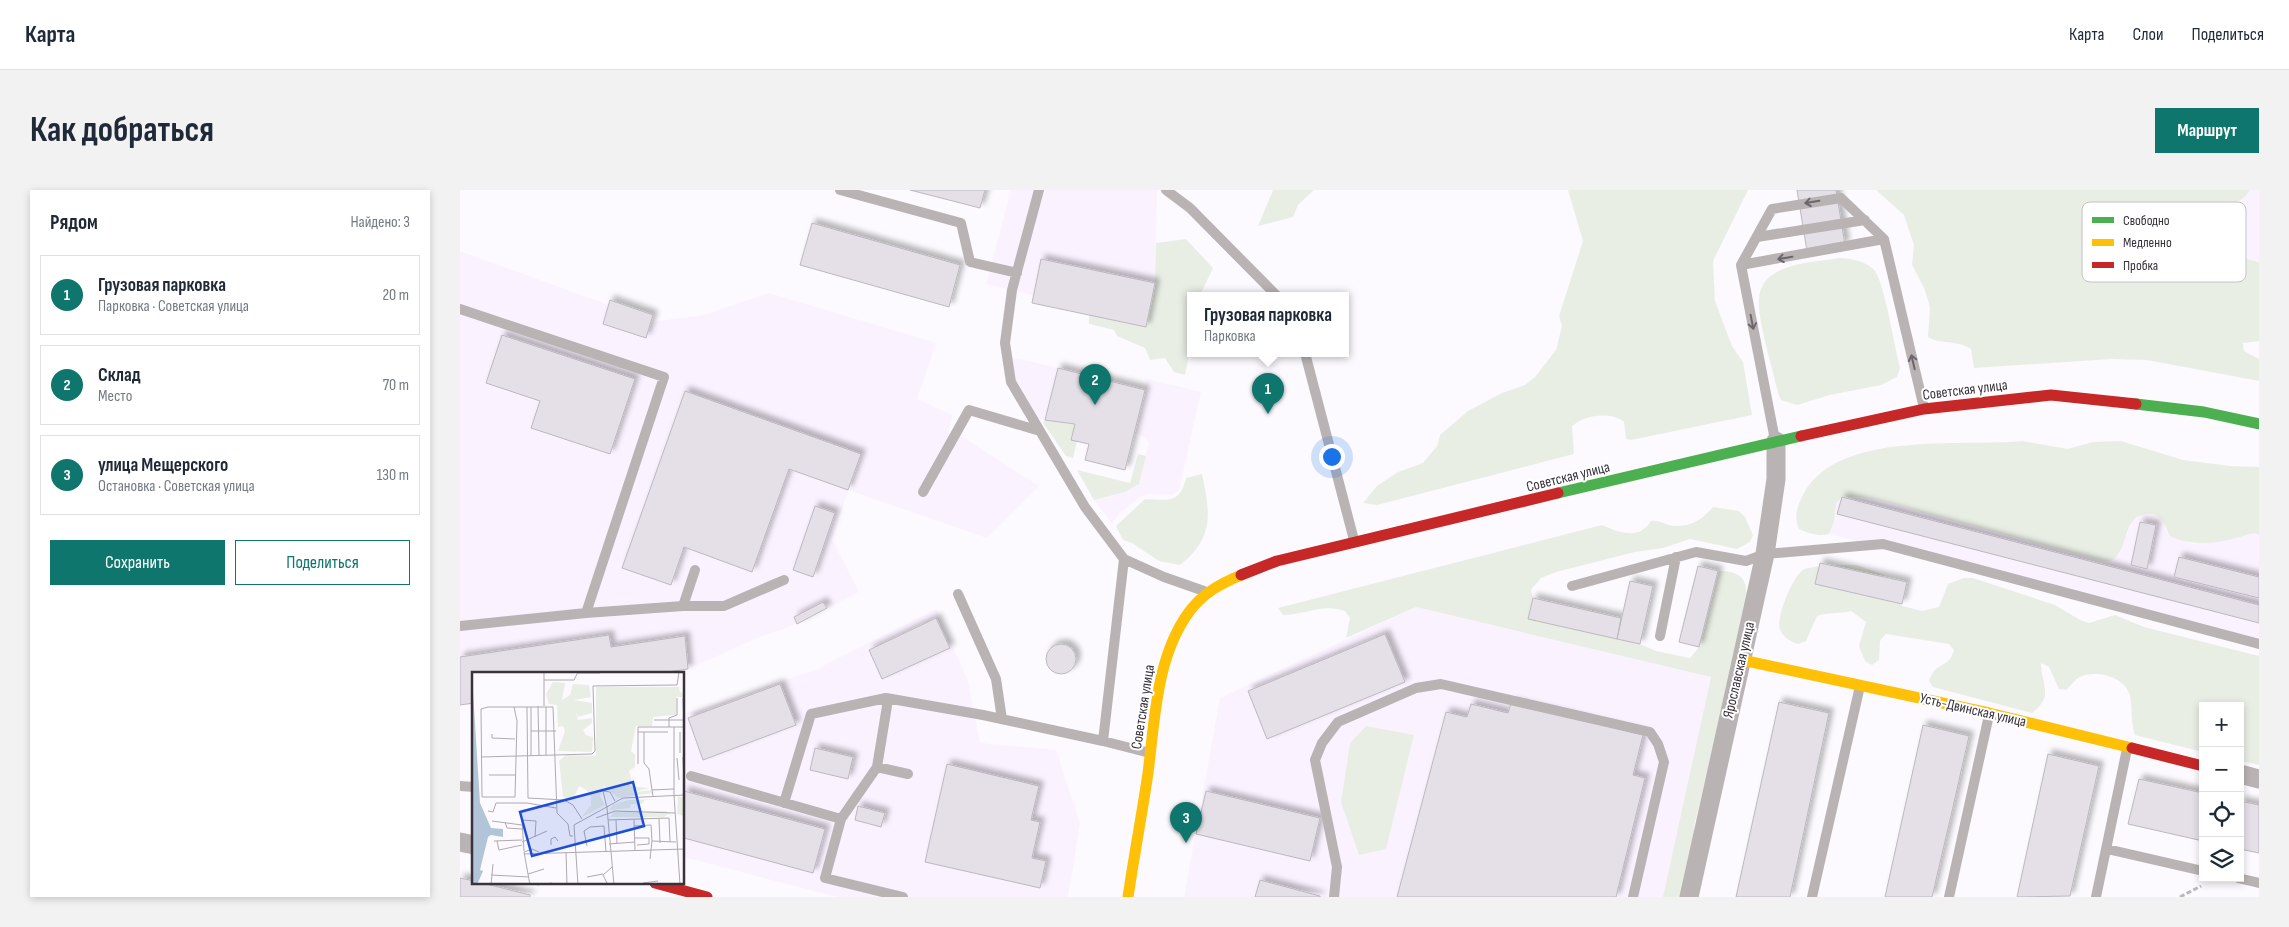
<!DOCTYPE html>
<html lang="ru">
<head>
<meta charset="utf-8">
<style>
	body { margin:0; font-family:"Sofia Sans Condensed",sans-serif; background:#f2f2f3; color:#1f2937 }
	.controls { position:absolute; right:15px; bottom:15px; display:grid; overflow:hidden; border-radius:0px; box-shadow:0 2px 8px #0003 }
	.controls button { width:45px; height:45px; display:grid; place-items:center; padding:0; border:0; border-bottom:1px solid #e0e1e3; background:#fff; color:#1f2937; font:25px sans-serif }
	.you { position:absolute; left:871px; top:266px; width:18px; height:18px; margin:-12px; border:4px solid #fff; border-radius:50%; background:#1a73e8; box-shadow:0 0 0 8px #1a73e833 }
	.badge { display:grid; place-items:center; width:32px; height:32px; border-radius:50%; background:#0f766e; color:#fff; font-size:16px; font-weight:700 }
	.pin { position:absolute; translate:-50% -41px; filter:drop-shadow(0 1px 2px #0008) }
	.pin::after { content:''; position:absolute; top:26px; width:18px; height:15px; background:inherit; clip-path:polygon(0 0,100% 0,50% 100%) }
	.popup { position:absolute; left:727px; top:102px; width:162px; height:65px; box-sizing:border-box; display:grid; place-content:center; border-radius:0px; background:#fff; filter:drop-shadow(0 1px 4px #0005); font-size:16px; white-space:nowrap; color:#747a83 }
	.popup b { font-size:19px; color:#1f2937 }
	.popup::after { content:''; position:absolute; left:50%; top:100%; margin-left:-10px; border:10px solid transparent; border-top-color:#fff }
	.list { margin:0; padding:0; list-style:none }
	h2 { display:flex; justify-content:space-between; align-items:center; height:65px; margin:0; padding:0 20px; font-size:21px }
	h2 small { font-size:16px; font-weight:400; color:#747a83 }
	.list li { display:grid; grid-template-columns:32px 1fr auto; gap:15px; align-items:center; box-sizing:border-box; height:80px; margin:0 10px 10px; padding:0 10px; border:1px solid #e0e1e3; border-radius:0px }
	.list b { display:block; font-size:19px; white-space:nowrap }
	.list p { margin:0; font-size:16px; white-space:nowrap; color:#747a83 }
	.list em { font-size:16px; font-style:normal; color:#747a83 }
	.actions { display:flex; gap:10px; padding:15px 20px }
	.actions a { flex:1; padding:11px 0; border:1px solid #0f766e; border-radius:0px; text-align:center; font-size:18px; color:#0f766e }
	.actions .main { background:#0f766e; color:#fff }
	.icon { flex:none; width:28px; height:28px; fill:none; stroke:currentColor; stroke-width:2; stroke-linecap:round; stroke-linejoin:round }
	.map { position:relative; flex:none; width:1799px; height:707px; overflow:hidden; border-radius:0px }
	header { display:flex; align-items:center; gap:30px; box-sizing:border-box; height:70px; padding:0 25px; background:#fff; border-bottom:1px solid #e0e1e3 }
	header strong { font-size:24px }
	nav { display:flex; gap:28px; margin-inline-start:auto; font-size:18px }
	.intro { display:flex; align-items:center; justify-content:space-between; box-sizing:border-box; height:120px; padding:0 30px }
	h1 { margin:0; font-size:35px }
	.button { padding:12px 22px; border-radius:0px; background:#0f766e; color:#fff; font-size:18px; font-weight:700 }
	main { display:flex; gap:30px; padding:0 30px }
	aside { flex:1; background:#fff; border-radius:0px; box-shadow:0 2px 8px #0003 }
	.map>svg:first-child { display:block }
</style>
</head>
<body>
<header>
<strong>Карта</strong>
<nav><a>Карта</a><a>Слои</a><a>Поделиться</a></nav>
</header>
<div class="intro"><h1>Как добраться</h1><a class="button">Маршрут</a></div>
<main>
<aside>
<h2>Рядом<small>Найдено: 3</small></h2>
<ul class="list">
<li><span class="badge">1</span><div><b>Грузовая парковка</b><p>Парковка · Советская улица</p></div><em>20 m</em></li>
<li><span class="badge">2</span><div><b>Склад</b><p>Место</p></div><em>70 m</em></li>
<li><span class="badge">3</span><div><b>улица Мещерского</b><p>Остановка · Советская улица</p></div><em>130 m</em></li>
</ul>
<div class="actions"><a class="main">Сохранить</a><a>Поделиться</a></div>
</aside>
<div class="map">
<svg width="1799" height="707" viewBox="0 0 1799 707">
	<defs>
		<filter id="shadow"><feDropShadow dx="4.5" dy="-4.5" stdDeviation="2.5" flood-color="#0004"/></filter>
	</defs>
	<rect width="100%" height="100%" fill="#fcfafe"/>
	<path fill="#fbf2ff" d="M551 0H697L695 93 581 69 573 105 526 94Z
		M1790 0H1799V72L1753 62 1738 54 1726 42 1729 35 1736 30 1752 25 1757 18 1788 5Z
		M0 61 149 115 143 134 185 148 191 132 244 125 309 103 476 153 457 209 493 225 488 243 504 248 579 296 527 348 388 300 372 349 399 402 337 434 297 448 228 479 200 483H14V513L0 515Z
		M552 167 598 178 585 230 577 228 557 196 553 182Z
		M687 189 741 202 719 300 713 305 688 304 681 306 659 324 652 334 634 310 665 302 679 294 689 253 685 247 674 244Z
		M1391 306 1426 311 1463 323 1642 371 1657 366 1673 330 1681 325 1689 323 1698 326 1704 332 1706 339 1733 354 1775 348 1792 343 1799 344V458L1369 344 1374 332 1375 313 1382 307Z
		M956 417 1252 487 1204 707H724L760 508Z
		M476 419 508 491 520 553 596 560 620 633 608 707H376L224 667V524L355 480Z"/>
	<path fill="#e9eee5" d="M813 0H854L838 15 833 27 798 36Z
		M1108 0H1288L1253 71 1255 111 1272 156 1283 172 1292 225 1171 250 1166 249 1164 232C1150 221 1125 225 1112 236L1114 264 917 315 903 313 917 296 938 282 963 273 977 256 980 245 1008 221 1042 203 1065 195 1075 187 1096 160 1102 136 1099 126 1123 51Z
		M1416 0H1790C1784 12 1771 13 1760 18 1756 19 1754 23 1751 25 1740 32 1732 29 1726 42 1744 66 1773 64 1799 72V151L1783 153 1784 161 1799 169V191L1687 170 1652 169 1514 178 1511 159C1495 149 1481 155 1468 147L1470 117 1464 98 1452 75 1454 55 1444 25Z
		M726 49 753 78 740 105H730V145L727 154 730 160 725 185 714 182 705 168 690 170 685 158 657 146 654 140 629 134V125L686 137 695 93 696 53Z
		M1379 68C1391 68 1406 71 1415 81 1424 92 1435 159 1440 178L1437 187 1421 195 1370 205 1337 215 1321 210 1318 203C1313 179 1297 130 1299 108 1300 99 1304 90 1312 85 1330 72 1357 72 1379 68Z
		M585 230 615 234 611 249 617 251 613 268 606 266 583 233Z
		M1562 251 1608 259 1633 252 1661 251 1723 270 1770 276 1799 277V344C1790 342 1785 346 1776 348 1755 354 1730 356 1710 346 1705 335 1701 322 1686 324 1664 326 1668 355 1656 367 1652 372 1648 371 1642 371 1586 356 1531 341 1475 326 1444 318 1415 305 1382 307L1376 313 1374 332 1369 344C1359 347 1348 343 1339 339 1333 325 1338 315 1344 303 1379 240 1501 257 1562 251Z
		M678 264 686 266 679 294 665 302 634 310 617 280 670 293Z
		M742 284C750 322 755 348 720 375L699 371 672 353 663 350 656 336 685 309C708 310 720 314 726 288Z
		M1253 317 1279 321 1285 327 1293 345 1290 352 1277 359 1230 349 1203 358 1175 362 1096 382 1081 388 1071 400 1073 408 1068 429 1180 454 1196 461 1230 468 1239 457 1258 381C1289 380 1288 398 1286 423L1234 636 1232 707H1203L1251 487 956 417 886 448 890 428 885 421C861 413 846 425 823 425L818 418 1142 335C1160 343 1179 350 1191 331 1200 330 1205 335 1214 336 1231 337 1243 329 1253 317Z
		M1397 375 1424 385 1428 405 1443 416 1462 421 1479 417 1488 394 1504 388H1513L1595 415 1620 430 1629 433 1655 425 1684 437 1799 466V575L1780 571V516H1743V562L1675 545C1670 530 1673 520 1670 506 1666 487 1636 479 1620 487 1615 489 1611 496 1606 500L1599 499 1589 477 1581 473C1581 495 1595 505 1572 523L1473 497 1469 491C1476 470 1488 480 1494 460L1489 454 1426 444 1420 451 1419 470 1412 475 1405 471 1399 456 1406 432 1391 421C1379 424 1368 422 1357 426L1346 451 1338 454C1331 452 1323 447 1320 440 1315 429 1333 386 1343 380 1351 375 1386 375 1397 375Z
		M906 536 954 545 926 659 899 665 881 612 890 553Z"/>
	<path fill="#e5e0e7" stroke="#bcb8bf" filter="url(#shadow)" d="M450 0H525L520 18Z
		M1337 0H1376L1385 55 1347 61Z
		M352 33 500 75 489 117 340 75Z
		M581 69 695 93 686 137 572 113Z
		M150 110 193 125 186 148 143 134Z
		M42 145 175 189 150 264 71 238 80 211 26 193Z
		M598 178 685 200 665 280 625 270 629 254 611 250 615 234 585 230Z
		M225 201 401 264 388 300 329 279 292 382 224 357 211 395 162 378Z
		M1382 307 1799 415V433L1377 324Z
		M355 316 375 323 353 387 333 380Z
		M1680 332 1696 335 1687 379 1671 375Z
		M1719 367 1799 387V408L1714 387Z
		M1360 373 1447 392 1442 414 1355 394Z
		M1238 376 1258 381 1239 457 1219 452Z
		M1170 391 1193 396 1180 454 1157 449Z
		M1073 408 1161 428 1157 449 1068 429Z
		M363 412 367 418 337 434 334 427Z
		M476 428 490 458 422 489 409 460Z
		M925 444 945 492 807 549 788 501Z
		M149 445 151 457 225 446 228 479 200 483H14V513L0 515V467Z
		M586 469a15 15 0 1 1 30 0a15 15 0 1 1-30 0Z
		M320 494 336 535 243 570 228 528Z
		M1319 512 1369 523 1330 707H1276Z
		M1051 513 1183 545 1173 585 1185 588 1156 707H937L986 522 1007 527 1011 514 1048 523Z
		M1463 535 1509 546 1493 617 1472 707H1425Z
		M355 558 393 567 388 589 350 580Z
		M1588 564 1639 576 1610 706 1557 707Z
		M487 574 579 596 571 630 580 632 572 668 586 671 580 698 465 672Z
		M1679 589 1743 603V651L1668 634Z
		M224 601 365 639 353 683 224 648Z
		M746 601 860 628 850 671 736 644Z
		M1780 611 1799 615V663L1780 659Z
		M398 616 425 623 421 637 395 630Z
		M0 688 14 691V693H22L70 705V707H0Z
		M800 690 860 706V707H795Z"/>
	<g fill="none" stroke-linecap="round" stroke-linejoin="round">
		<path stroke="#bab7b8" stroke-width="3" stroke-dasharray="5 2.5" stroke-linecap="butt" d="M1720 707 1741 696"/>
		<path stroke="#b9b3b4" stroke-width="10" d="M380 0 501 33 510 72 557 83
			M579 0 552 100 545 153 551 192 625 317 664 369 643 551 690 563
			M706 0 730 18 816 105
			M1297 47 1405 30
			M1281 75 1424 49
			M0 119 204 187 126 423
			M845 163 894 350
			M1315 250 1281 75 1312 19 1381 8 1424 49 1464 218
			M463 302 509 220 580 241
			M664 369 704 387 744 401
			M1112 396 1236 362 1286 371 1305 364 1423 354 1799 454
			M498 404 536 489 542 529
			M223 416 235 380
			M0 436 126 423 223 416H264L324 390
			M1200 446 1216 367
			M426 508 523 525 643 551
			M417 577 381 629 365 688 443 707
			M231 586 381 629
			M0 596 14 597
			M324 613 351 524 426 508 427 516 417 577 448 584
			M1647 659 1743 681
			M1778 688 1799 693
			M874 707 877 677 855 570 862 553 878 532 956 498 981 494 1190 542 1198 554 1204 572 1173 707
			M1352 707 1400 496
			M1489 707 1529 525
			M1636 707 1667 559"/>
		<path stroke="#b9b3b4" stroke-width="19" d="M1780 584 1799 589
			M0 652 14 655
			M1229 707 1305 364 1316 289V251"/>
		<path stroke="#4caf50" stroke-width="11" d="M1676 214 1744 222 1799 234
			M1098 303 1341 246"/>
		<path stroke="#ffc107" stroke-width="11" d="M1282 470 1529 523 1672 558
			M668 707C674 666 682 624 688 583 695 529 696 467 729 422 743 403 760 394 781 385"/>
		<path stroke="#c62828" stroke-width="11" d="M1341 246 1464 219 1591 205 1676 214
			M781 385 817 371 1098 303
			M1672 558 1743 576
			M195 693 247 707"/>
	</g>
	<defs><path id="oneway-shaft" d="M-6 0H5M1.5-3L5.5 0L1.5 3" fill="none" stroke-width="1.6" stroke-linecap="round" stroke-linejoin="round" transform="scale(1.25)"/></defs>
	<g stroke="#6c666c">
		<use href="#oneway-shaft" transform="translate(1352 12) rotate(171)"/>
		<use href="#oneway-shaft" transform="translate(1325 68) rotate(170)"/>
		<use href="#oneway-shaft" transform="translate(1292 132) rotate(79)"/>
		<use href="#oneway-shaft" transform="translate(1453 172) rotate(-103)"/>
	</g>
	<g text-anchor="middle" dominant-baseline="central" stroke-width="4" stroke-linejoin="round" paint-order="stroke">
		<g font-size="15" fill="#39323c" stroke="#fff">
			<text transform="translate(1505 200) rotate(-7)">Советская улица</text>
			<text transform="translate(1108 287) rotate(-14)">Советская улица</text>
			<text transform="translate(1279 480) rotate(-77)">Ярославская улица</text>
			<text transform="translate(683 517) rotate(-81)">Советская улица</text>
			<text transform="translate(1513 520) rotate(13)">Усть-Двинская улица</text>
		</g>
	</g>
	<g transform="translate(12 482)">
		<rect width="212" height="212" fill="#fcfafe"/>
		<path d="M81 10 93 11 90 28 98 23 101 12 117 13 119 25 102 28 120 31V41L106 45 104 40 106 48 120 46V51L111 58 114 63 121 65 120 80 86 79 93 59 91 54 86 55 85 33 77 32 74 22ZM124 15H207L208 20 212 21V48L211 25H204V43L181 45 180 54H164L159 79 163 83V95L157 99 160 110 157 114 177 116 163 120 179 118 180 121 146 126 132 114 128 124 133 133 110 145 119 133V125L116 119 107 114 101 128 91 125 87 89 94 83 124 84ZM206 124 212 126V144L205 142ZM189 127 173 128 170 132H159L158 136 137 138 141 133 156 128ZM180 139H194L201 145 196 142 192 145H138L142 140Z" fill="#e9eee5"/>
		<path d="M0 4 8 131 19 156 31 157V165L19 163 16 165 8 198 11 199 5 213 0 212Z" fill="#b2c4d7"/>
		<path fill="none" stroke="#aeaab0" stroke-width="1" d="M72 0V34M106 1H128M72 8H102L106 0M211 26 212 55M66 34 67 83M42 35 45 49 43 125H10L9 37 16 35H81L85 141 96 152 98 164H101M55 35 56 126 92 128 101 133 110 147M59 35V84M74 35V83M182 48H213M197 55H213M202 55V123M59 59H84M166 60H196M172 60V91L177 97 180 118M208 60V81M20 62V66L43 67M9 85 120 82 123 79 121 14 205 13 207 0M211 85 212 108M205 86 207 108M166 92V55H197V46L205 43V26M17 103H43M202 123 208 213M181 124 180 118 202 117M16 139 21 140 24 131H55L84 136M124 146 143 139 203 141M187 147 188 171M136 148 197 146 198 170M144 148 145 172M162 148 163 179M20 149 50 153M33 150 35 156 50 157M162 154 179 153 180 169M163 166H177V172L165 173M22 169 50 168M25 169 27 178 50 173M50 170 75 159M137 172 163 170M79 173V167L83 165 86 169M115 174 112 159 118 155 132 154 134 180M52 179 50 148 64 149 63 165M94 180 95 213M52 182 213 177M178 187 180 169 204 170M56 202 72 197M19 203 57 205M115 205 131 202M171 211 186 209M19 213 21 192M58 213 52 180 60 177 67 180M65 213 80 211M106 213 102 153 151 126 213 123M136 213 131 203 140 195M142 213 135 136 131 119 138 120 143 129"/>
		<path fill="#1d4ed8" fill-opacity="0.15" stroke="#1d4ed8" stroke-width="2.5" d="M161 110 172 154 60 184 48 140Z"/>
		<rect width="212" height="212" fill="none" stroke="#39323c" stroke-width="2.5"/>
	</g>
	<rect x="1622" y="12" width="164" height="80" rx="8" fill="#fff" stroke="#c4c2c4" stroke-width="1"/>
	<rect x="1632" y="27" width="22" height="6" fill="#4caf50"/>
	<rect x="1632" y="49" width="22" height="7" fill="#ffc107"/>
	<rect x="1632" y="72" width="22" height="6" fill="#c62828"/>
	<g font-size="14" fill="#39323c">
		<text x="1663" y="35">Свободно</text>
		<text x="1663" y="57">Медленно</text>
		<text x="1663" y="80">Пробка</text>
	</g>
</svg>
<div class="controls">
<button>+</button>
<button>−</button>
<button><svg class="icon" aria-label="locate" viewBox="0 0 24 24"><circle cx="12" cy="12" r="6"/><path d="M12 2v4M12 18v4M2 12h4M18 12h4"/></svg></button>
<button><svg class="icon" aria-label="layers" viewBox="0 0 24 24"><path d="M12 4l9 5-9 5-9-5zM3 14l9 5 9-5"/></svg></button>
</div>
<div class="you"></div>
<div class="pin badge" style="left:808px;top:224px">1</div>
<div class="popup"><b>Грузовая парковка</b>Парковка</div>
<div class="pin badge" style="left:635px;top:215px">2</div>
<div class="pin badge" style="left:726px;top:653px">3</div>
</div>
</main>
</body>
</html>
